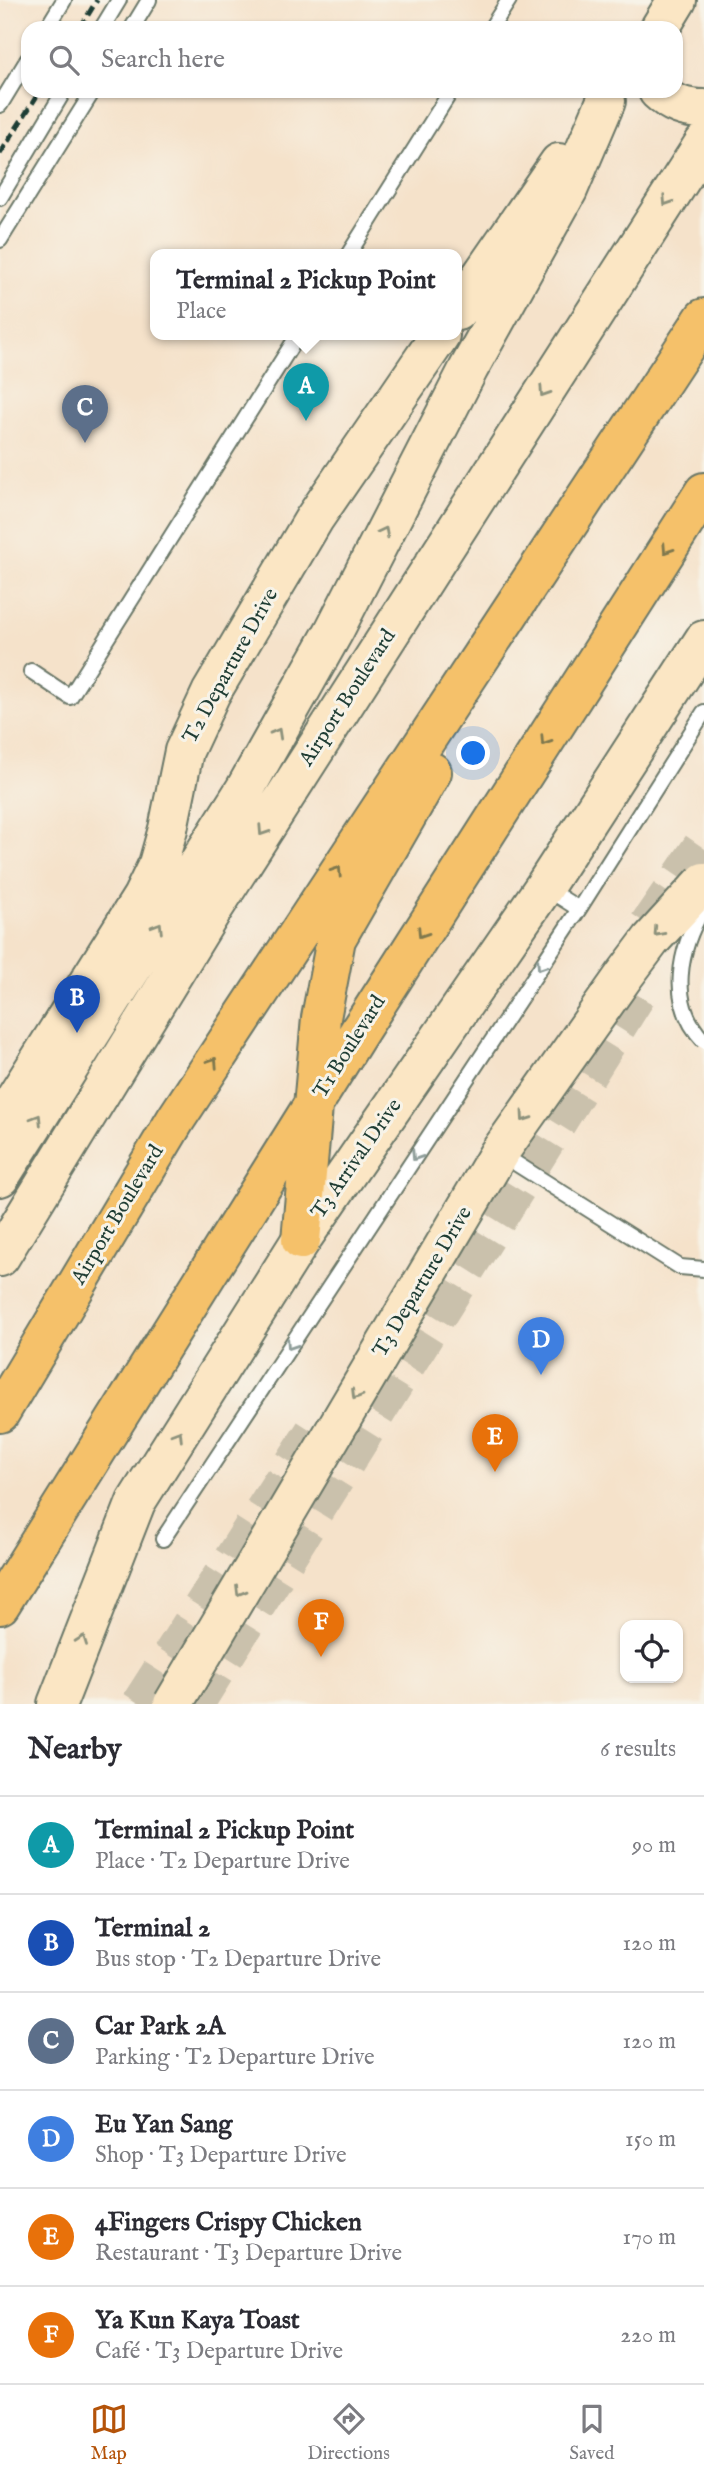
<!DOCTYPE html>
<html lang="en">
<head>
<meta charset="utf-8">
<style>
	body { margin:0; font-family:"IM FELL English",serif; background:#f2f2f3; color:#2b2b33 }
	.controls { position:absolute; right:21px; bottom:21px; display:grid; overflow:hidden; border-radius:14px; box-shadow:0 2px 5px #0004 }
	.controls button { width:63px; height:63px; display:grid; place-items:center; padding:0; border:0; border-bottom:2px solid #e1e1e2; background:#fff; color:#2b2b33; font:35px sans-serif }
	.you { position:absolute; left:474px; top:754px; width:24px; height:24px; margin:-18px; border:5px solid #fff; border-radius:50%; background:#1a73e8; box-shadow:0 0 0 10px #1a73e833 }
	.badge { display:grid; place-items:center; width:46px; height:46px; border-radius:50%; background:#b45309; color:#fff; font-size:23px; font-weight:700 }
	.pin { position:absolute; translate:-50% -58px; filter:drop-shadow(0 2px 4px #0008) }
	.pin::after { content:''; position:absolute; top:37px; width:24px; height:21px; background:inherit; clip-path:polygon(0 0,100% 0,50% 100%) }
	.popup { position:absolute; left:150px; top:249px; width:312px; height:91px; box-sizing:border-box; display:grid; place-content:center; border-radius:14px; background:#fff; filter:drop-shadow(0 2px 5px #0005); font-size:23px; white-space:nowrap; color:#7c7c81 }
	.popup b { font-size:26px; color:#2b2b33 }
	.popup::after { content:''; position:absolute; left:50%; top:100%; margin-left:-14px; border:14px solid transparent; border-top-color:#fff }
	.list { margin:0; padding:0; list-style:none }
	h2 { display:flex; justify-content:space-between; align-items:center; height:91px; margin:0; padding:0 28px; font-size:30px }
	h2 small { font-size:23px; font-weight:400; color:#7c7c81 }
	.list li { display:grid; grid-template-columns:46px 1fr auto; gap:21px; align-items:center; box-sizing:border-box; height:98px; padding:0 28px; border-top:2px solid #e1e1e2 }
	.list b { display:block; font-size:26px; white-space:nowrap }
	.list p { margin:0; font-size:23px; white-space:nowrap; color:#7c7c81 }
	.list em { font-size:23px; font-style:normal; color:#7c7c81 }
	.icon { flex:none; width:38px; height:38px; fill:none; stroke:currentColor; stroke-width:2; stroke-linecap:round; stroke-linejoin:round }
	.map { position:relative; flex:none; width:704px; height:1704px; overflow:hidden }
	.search { position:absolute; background:#fff; box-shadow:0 2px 5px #0004; left:21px; right:21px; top:21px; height:77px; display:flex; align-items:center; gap:18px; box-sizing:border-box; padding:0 24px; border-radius:21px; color:#7c7c81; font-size:26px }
	.sheet { height:679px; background:#fff }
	nav { display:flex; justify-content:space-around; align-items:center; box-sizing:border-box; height:98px; border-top:2px solid #e1e1e2; background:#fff; font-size:19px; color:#7c7c81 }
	nav a { display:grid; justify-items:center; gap:4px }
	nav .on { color:#b45309 }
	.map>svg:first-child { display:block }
</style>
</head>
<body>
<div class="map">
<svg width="704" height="1704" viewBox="0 0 704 1704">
	<rect width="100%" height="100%" fill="#f7f3e8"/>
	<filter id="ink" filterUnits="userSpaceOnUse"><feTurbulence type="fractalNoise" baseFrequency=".0143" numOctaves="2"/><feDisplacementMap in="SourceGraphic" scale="14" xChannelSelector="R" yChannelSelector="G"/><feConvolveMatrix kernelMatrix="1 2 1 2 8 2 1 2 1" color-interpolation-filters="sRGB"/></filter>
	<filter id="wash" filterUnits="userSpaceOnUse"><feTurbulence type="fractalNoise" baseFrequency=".00686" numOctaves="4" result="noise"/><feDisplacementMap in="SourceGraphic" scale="28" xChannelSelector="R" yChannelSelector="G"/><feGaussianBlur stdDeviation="1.57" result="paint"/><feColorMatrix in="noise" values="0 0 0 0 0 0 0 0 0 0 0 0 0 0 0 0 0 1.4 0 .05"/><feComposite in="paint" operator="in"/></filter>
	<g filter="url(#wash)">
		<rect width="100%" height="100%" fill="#f5e2ca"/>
	</g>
	<g filter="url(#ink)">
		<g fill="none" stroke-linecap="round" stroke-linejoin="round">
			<path stroke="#cac1ac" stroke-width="38" stroke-dasharray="38 19" stroke-linecap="butt" d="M648 925 704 843
				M140 1704 316 1428
				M195 1704 647 979"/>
			<defs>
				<path id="service" d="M47 28 64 0
					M102 28 119 0
					M132 28 149 0
					M491 28 509 0
					M0 105 28 59
					M0 198 64 91
					M0 240 93 91
					M348 255 451 91
					M31 671 70 697 298 335
					M544 887 579 909
					M163 1539 579 909 704 712"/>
				<path id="secondary" d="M660 28 677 0
					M658 91C672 104 685 109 704 109
					M457 311 559 163
					M0 1123 142 897 158 864 168 829 184 751 211 693 314 519 440 335
					M0 1177 244 791 334 631 469 368 568 190 606 101
					M0 1257 213 909 704 143
					M57 1704 136 1502 301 1240 544 887 704 640"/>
				<path id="trunk" d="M301 1240 321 1018 336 939 432 772
					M0 1413 176 1119 704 318
					M0 1605 358 1033 704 492"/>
			</defs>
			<use href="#service" stroke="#6a7768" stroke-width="18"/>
			<use href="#secondary" stroke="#6a7768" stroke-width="42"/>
			<use href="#trunk" stroke="#6a7768" stroke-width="42"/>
			<use href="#service" stroke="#fff" stroke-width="14"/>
			<use href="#secondary" stroke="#fbe6c4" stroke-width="38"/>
			<use href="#trunk" stroke="#f5c16b" stroke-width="38"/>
			<path stroke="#1f3d34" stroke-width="5" stroke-dasharray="10 5" stroke-linecap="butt" d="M80 28 97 0
				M0 154 40 91"/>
			<defs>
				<path id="service-bridge" d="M704 907C679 949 667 1003 704 1041
					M501 1154 680 1267 704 1269"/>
				<path id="secondary-bridge" d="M173 1704 499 1153 624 976 651 940 704 882"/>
			</defs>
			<use href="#service-bridge" stroke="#6a7768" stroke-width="18" stroke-linecap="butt"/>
			<use href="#secondary-bridge" stroke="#6a7768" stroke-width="42" stroke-linecap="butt"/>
			<use href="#service-bridge" stroke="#fff" stroke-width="14"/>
			<use href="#secondary-bridge" stroke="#fbe6c4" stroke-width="38"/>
		</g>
		<defs><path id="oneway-chevron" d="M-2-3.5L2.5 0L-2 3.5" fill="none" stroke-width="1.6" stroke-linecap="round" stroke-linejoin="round" transform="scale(1.75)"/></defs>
		<g stroke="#8d927c">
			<use href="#oneway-chevron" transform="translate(667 201) rotate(123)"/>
			<use href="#oneway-chevron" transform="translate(544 392) rotate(123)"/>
			<use href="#oneway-chevron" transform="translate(384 532) rotate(-63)"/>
			<use href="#oneway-chevron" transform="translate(277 733) rotate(-61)"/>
			<use href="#oneway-chevron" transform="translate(263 831) rotate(123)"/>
			<use href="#oneway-chevron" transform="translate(158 927) rotate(-58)"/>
			<use href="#oneway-chevron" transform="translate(658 932) rotate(132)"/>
			<use href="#oneway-chevron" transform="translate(525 1117) rotate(125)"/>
			<use href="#oneway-chevron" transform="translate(37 1119) rotate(-58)"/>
			<use href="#oneway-chevron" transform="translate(356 1395) rotate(121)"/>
			<use href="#oneway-chevron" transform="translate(178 1435) rotate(-58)"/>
			<use href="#oneway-chevron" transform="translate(240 1591) rotate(121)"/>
			<use href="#oneway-chevron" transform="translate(82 1640) rotate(-70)"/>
		</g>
		<g stroke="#7f784d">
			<use href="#oneway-chevron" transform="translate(667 549) rotate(123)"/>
			<use href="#oneway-chevron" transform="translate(545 741) rotate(123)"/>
			<use href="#oneway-chevron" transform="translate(337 871) rotate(-57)"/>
			<use href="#oneway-chevron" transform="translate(422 933) rotate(123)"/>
			<use href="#oneway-chevron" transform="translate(213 1062) rotate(-57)"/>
		</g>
		<g stroke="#8f9e9a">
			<use href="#oneway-chevron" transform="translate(541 966) rotate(123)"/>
			<use href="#oneway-chevron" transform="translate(416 1156) rotate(123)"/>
			<use href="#oneway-chevron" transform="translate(291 1345) rotate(123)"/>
		</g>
	</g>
	<g text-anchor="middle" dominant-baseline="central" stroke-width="6" stroke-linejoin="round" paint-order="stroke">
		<g font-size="21" fill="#1f3d34" stroke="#f7f3e8">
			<text transform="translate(231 666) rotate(-61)">T2 Departure Drive</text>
			<text transform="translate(348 698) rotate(-57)">Airport Boulevard</text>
			<text transform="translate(350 1047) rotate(-58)">T1 Boulevard</text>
			<text transform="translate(357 1159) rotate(-55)">T3 Arrival Drive</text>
			<text transform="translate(118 1215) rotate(-59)">Airport Boulevard</text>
			<text transform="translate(423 1282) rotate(-59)">T3 Departure Drive</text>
		</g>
	</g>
</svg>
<div class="controls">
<button><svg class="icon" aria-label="locate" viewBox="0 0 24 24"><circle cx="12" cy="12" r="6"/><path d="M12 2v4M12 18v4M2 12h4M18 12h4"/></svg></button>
</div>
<div class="you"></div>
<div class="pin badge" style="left:306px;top:421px;background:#0f9aa8">A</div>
<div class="popup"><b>Terminal 2 Pickup Point</b>Place</div>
<div class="pin badge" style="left:77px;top:1033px;background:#1a4fb4">B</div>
<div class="pin badge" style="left:85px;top:443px;background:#5c6f8a">C</div>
<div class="pin badge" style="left:541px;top:1375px;background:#3f7fe0">D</div>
<div class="pin badge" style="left:495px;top:1472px;background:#e8710a">E</div>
<div class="pin badge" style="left:321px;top:1657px;background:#e8710a">F</div>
<div class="search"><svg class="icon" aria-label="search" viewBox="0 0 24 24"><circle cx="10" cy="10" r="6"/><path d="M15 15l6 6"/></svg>Search here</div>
</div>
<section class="sheet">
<h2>Nearby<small>6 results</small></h2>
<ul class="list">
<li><span class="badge" style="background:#0f9aa8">A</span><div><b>Terminal 2 Pickup Point</b><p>Place · T2 Departure Drive</p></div><em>90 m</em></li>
<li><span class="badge" style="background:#1a4fb4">B</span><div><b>Terminal 2</b><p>Bus stop · T2 Departure Drive</p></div><em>120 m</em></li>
<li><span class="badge" style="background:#5c6f8a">C</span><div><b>Car Park 2A</b><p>Parking · T2 Departure Drive</p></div><em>120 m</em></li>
<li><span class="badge" style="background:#3f7fe0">D</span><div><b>Eu Yan Sang</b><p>Shop · T3 Departure Drive</p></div><em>150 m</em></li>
<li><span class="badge" style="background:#e8710a">E</span><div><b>4Fingers Crispy Chicken</b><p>Restaurant · T3 Departure Drive</p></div><em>170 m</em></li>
<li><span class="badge" style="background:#e8710a">F</span><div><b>Ya Kun Kaya Toast</b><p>Café · T3 Departure Drive</p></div><em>220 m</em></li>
</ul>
</section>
<nav>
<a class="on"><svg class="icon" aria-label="map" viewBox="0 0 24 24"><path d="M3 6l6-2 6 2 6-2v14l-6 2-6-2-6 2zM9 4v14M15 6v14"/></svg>Map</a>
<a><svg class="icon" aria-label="directions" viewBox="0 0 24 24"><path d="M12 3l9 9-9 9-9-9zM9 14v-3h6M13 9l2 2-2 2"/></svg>Directions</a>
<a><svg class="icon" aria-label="saved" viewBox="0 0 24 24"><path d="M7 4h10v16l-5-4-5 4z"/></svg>Saved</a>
</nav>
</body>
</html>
